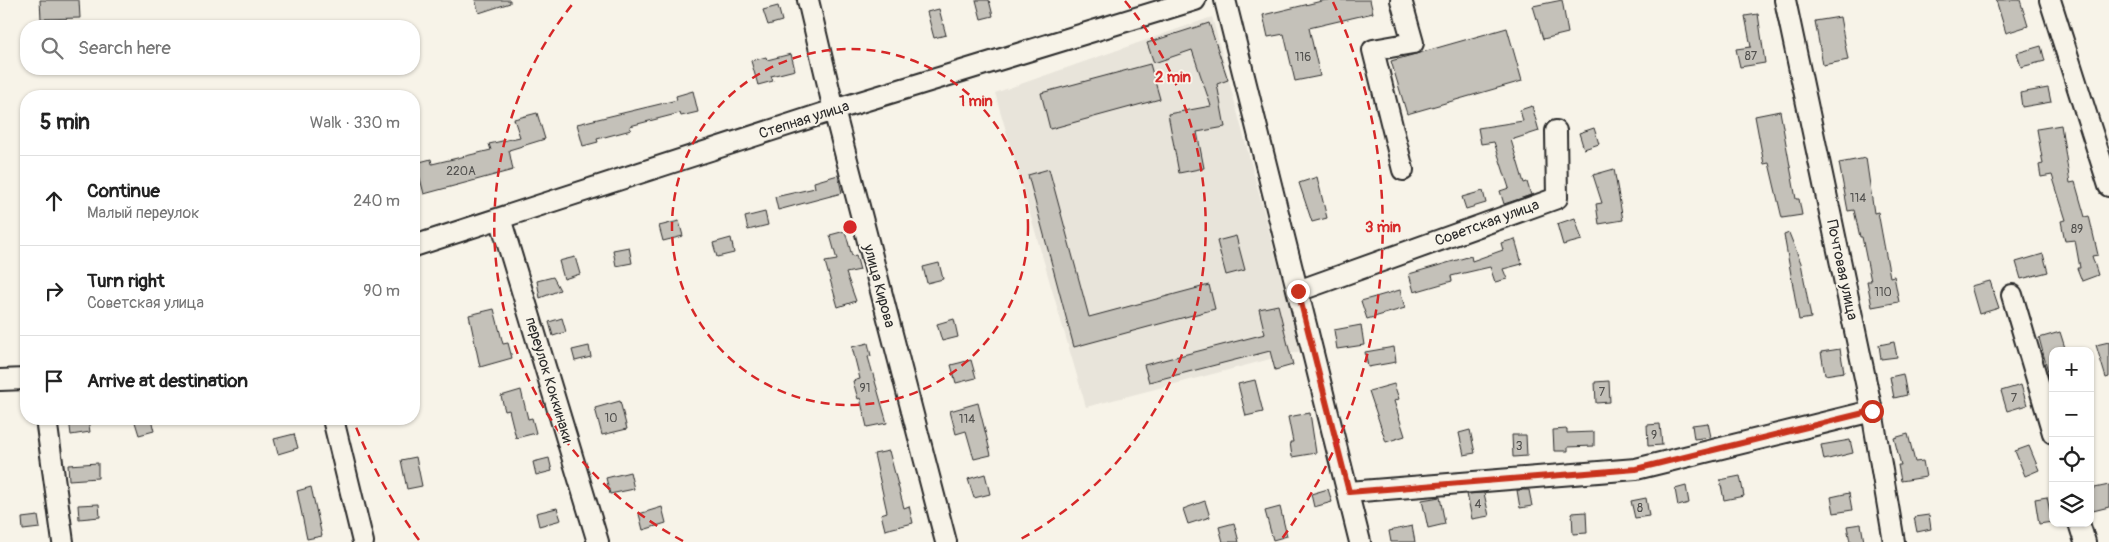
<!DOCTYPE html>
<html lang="en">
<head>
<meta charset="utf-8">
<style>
	body { margin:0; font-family:Pangolin,sans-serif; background:#f6f6f6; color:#222 }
	.controls { position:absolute; right:15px; bottom:15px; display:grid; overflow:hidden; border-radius:10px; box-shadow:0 1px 4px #0004 }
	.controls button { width:45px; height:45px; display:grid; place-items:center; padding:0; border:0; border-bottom:1px solid #e0e0e0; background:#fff; color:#222; font:25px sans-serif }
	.stop { position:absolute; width:15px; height:15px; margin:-11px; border:4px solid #c8321e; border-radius:50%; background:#fff }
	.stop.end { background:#c8321e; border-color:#fff; box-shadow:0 1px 5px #0008 }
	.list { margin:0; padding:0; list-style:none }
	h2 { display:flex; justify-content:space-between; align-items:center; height:65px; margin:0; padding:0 20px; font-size:21px }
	h2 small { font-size:16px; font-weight:400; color:#767676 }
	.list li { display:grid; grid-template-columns:32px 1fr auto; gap:15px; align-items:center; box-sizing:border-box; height:90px; padding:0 20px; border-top:1px solid #e0e0e0 }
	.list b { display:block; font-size:19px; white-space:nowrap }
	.list p { margin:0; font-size:16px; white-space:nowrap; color:#767676 }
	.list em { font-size:16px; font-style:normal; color:#767676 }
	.icon { flex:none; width:28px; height:28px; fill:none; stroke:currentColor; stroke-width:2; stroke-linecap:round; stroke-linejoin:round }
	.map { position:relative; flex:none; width:2109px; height:542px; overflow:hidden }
	.search { position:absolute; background:#fff; box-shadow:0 1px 4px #0004; left:20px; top:20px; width:400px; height:55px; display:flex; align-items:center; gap:12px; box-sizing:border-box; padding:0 18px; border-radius:20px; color:#767676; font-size:19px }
	.panel { position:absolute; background:#fff; box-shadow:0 1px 4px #0004; left:20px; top:90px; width:400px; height:335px; border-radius:20px }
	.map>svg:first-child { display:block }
</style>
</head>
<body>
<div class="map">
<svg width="2109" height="542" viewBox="0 0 2109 542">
	<rect width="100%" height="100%" fill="#f7f3e8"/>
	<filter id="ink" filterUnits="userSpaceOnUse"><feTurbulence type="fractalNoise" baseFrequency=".02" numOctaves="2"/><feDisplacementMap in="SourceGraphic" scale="10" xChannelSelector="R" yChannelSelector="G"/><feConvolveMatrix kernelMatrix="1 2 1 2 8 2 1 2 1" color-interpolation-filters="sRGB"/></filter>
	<g filter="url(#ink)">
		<path fill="#e8e4da" d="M1212 17 1301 351 1086 407 995 93Z"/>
		<path fill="#c4c1b9" stroke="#2b2b2b" d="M40 0H79L80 18 41 19Z
			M475 0H510V3L479 13Z
			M976 0H989L993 16 981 19Z
			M1326 0H1370L1373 13 1309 28 1320 76 1295 81 1284 34 1268 37 1263 15Z
			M1562 0 1568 33 1543 39 1533 6Z
			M1996 0H2020L2028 26 2006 33Z
			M778 6 782 21 768 25 763 10Z
			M939 9 946 35 934 38 927 12Z
			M1758 14 1765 63 1740 67 1736 49 1751 47 1745 16Z
			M1840 17 1848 60 1823 65 1815 21Z
			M1209 23 1228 80 1217 84 1225 127 1197 132 1204 168 1179 173 1168 114 1211 106 1192 50 1154 63 1147 43Z
			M1507 28 1522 81 1407 114 1391 61Z
			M2041 46 2045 61 2021 67 2017 53Z
			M791 54 795 70 771 76 773 81 758 85 751 61 766 57 767 60Z
			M1150 64 1160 99 1050 129 1041 93Z
			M2048 88 2051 102 2022 107 2020 93Z
			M693 91 698 112 681 116 680 113 630 126 631 130 597 139 598 142 583 146 577 124 677 100 676 96Z
			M1532 106 1539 131 1511 140 1524 183 1527 182 1531 195 1504 204 1500 191 1509 188 1494 142 1481 144 1478 128 1523 121 1520 110Z
			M1780 111 1796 199H1799L1802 215 1782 218 1769 163 1764 164 1755 116Z
			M537 113 545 139 509 150 513 170 424 194 416 163 431 159 432 164 491 150 489 144 520 137 514 119Z
			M2061 125 2070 183 2075 182 2085 217 2089 216 2098 255 2092 256 2098 275 2082 281 2077 268H2080L2075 240 2065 241 2061 221 2066 220 2052 175 2041 177 2039 165 2043 164 2037 129Z
			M1594 128 1599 144 1584 149 1579 133Z
			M1866 158 1874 213 1878 212 1890 277 1894 276 1899 302 1872 307 1867 281H1871L1862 237H1860L1854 210 1848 211 1839 163Z
			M1049 169 1089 317 1209 285 1215 309 1074 347 1028 175Z
			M1614 169 1623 220 1599 224 1596 204 1602 203 1593 175Z
			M838 175 842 193 778 210 775 197 815 188 814 182Z
			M1317 177 1327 218 1312 222 1299 183Z
			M1483 191 1486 203 1466 209 1462 197Z
			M765 212 768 225 748 230 745 217Z
			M1575 218 1582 240 1563 245 1557 224Z
			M679 221 683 236 663 241 659 226Z
			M845 231 852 256 856 255 860 270 846 273 856 301 838 307 825 262 837 260 830 235Z
			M1789 233 1801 263 1811 318 1799 320 1784 235Z
			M1236 236 1245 270 1226 275 1217 241Z
			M731 238 734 253 717 257 713 243Z
			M1515 239 1522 264 1503 269 1507 279 1495 282 1490 267 1451 276 1452 281 1414 292 1409 274 1471 256 1472 261 1503 250 1501 243Z
			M629 247 632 263 616 266 613 250Z
			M2043 254 2048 272 2021 279 2016 262Z
			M575 257 580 274 564 279 559 261Z
			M939 263 943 279 927 283 923 267Z
			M553 277 560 290 540 298 537 281Z
			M1990 281 1999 308 1979 314 1971 286Z
			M1400 290 1405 308 1367 319 1361 301Z
			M1278 305 1293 365 1275 370 1270 351 1149 382 1144 365 1265 334 1259 309Z
			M494 309 503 344 508 343 512 358 480 367 469 315Z
			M562 318 566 332 553 336 549 322Z
			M954 319 958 337 942 341 937 324Z
			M1361 325 1364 345 1337 349 1334 330Z
			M2060 332 2066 351H2053V374L2049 375 2039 338Z
			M1894 342 1897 357 1881 359 1879 345Z
			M2109 342V377L2106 378 2096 345Z
			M868 343 871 356 868 357 887 423 867 427 860 398 858 399 853 381 860 379 852 347Z
			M589 346 591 357 575 361 572 350Z
			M1394 347 1396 362 1368 367 1365 352Z
			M1840 349 1844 372 1825 375 1821 352Z
			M971 360 976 378 956 383 951 365Z
			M1903 374 1907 395 1894 398 1890 377Z
			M1255 380 1263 412 1246 416 1238 384Z
			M1609 381 1610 402 1596 403 1595 382Z
			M1394 384 1399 399 1394 401 1405 436 1386 442 1369 391Z
			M2021 385 2027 405 2007 411 2001 391Z
			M521 390 528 419 532 418 536 433 516 438 509 410 505 411 501 396Z
			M620 401 627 429 602 435 595 408Z
			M978 403 991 455 974 459 966 431 956 434 950 411Z
			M1310 413 1316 453 1292 457 1290 442H1293L1288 417Z
			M69 419H88L90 432 71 435Z
			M134 419H151L154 431 139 435Z
			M1708 423 1711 437 1694 439 1692 425Z
			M1660 424 1662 445 1648 446 1647 425Z
			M1567 429V433L1594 432V446L1568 447V451H1554L1553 430Z
			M1470 430 1475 453 1464 455 1459 433Z
			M294 434 298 448 278 454 274 439Z
			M1908 434 1915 462 1923 461 1926 477 1901 481 1898 465H1901L1894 438Z
			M1512 435H1526L1527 456 1513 457Z
			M1850 440 1853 453 1824 460 1821 445Z
			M2029 446 2039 470 2025 476 2015 451Z
			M889 451 904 508 909 506 913 523 885 530 881 514 887 512 874 454Z
			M416 457 422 486 407 489 401 460Z
			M549 458 552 471 536 475 533 462Z
			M98 463V478L69 480 68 465Z
			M630 472 634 489 610 494 606 478Z
			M985 474 990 494 974 498 968 479Z
			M1740 476 1744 496 1724 500 1720 480Z
			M2109 485V507L2093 511 2090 489Z
			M1686 486 1689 503 1678 506 1675 489Z
			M311 487 322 536 307 539 297 491Z
			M1328 489 1332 502 1314 507 1311 494Z
			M1517 490H1529L1532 506 1520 508Z
			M1484 493 1489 516 1472 519 1467 494Z
			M1849 493 1852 510 1834 513 1831 497Z
			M1440 497 1445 524 1428 528 1422 500Z
			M2047 497 2052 522 2039 524 2035 499Z
			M1646 498 1649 516 1635 518 1631 501Z
			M1205 501 1210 517 1188 524 1183 509Z
			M99 504 100 517 79 519 78 505Z
			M662 507 666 523 643 530 639 514Z
			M1280 507 1287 536 1273 540 1265 511Z
			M557 508 561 520 539 526 536 513Z
			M1586 512 1587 533 1573 534 1572 513Z
			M1929 515 1931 529 1917 532 1914 517Z
			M38 516 40 528 23 530 22 518Z
			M1234 523 1239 542H1223L1219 527Z
			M1861 524 1864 542H1850L1847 526Z
			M1412 526 1415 542H1391L1389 531Z"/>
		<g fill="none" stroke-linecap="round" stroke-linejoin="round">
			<defs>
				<path id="minor" d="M808 0 834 110 946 542
					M1225 0 1360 542
					M1401 0 1413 43 1373 50 1403 170
					M1785 0 1872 411 1894 542
					M2050 0 2109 186
					M500 218 598 542
					M414 246 834 110 1195 0
					M1298 291 1557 198 1556 131
					M2012 295 2053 433
					M0 380 26 379
					M46 419 63 542
					M333 419 363 542
					M1349 492 1636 469 1872 411
					M2079 523 2085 542"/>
			</defs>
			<use href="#minor" stroke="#2b2b2b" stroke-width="24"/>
			<use href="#minor" stroke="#f7f3e8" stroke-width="20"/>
		</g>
	</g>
	<g fill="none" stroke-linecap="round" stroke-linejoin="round" filter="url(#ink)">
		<path stroke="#c8321e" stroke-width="6" d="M1298 291 1349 492 1636 469 1872 411"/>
	</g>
	<g fill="none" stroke="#d62828" stroke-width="2.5" stroke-dasharray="9 6">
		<circle cx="850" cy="227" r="178"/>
		<path d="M683 541A356 356 0 0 1 575 1M1125 1A356 356 0 0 1 1017 541"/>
		<path d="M419 540A533 533 0 0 1 354 422M1333 2A533 533 0 0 1 1281 540"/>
	</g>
	<g text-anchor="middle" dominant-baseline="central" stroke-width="4" stroke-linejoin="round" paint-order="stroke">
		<g font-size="12" fill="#51504e">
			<text x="1751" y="56">87</text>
			<text x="1303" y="57">116</text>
			<text x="461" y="171">220А</text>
			<text x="1858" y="198">114</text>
			<text x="2077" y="229">89</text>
			<text x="1883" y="292">110</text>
			<text x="865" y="388">91</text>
			<text x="1602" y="392">7</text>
			<text x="2014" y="398">7</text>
			<text x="611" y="418">10</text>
			<text x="967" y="419">114</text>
			<text x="1654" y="435">9</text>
			<text x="1519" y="446">3</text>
			<text x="1478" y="504">4</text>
			<text x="1640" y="508">8</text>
		</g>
		<g font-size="15" fill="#2b2b2b" stroke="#f7f3e8">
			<text transform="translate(804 120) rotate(-18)">Степная улица</text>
			<text transform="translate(1487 223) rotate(-20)">Советская улица</text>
			<text transform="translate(1842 270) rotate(78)">Почтовая улица</text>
			<text transform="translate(879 286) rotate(75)">улица Кирова</text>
			<text transform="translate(549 380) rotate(73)">переулок Коккинаки</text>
		</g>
	</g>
	<circle cx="850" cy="227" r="8" fill="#d62828" stroke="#f7f3e8" stroke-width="2.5"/>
	<g font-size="15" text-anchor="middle" font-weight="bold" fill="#d62828" stroke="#f7f3e8" stroke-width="4" stroke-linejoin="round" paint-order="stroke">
		<text x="1173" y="82">2 min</text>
		<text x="976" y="106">1 min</text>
		<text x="1383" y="232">3 min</text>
	</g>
</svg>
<div class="controls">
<button>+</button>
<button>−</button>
<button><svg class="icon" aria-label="locate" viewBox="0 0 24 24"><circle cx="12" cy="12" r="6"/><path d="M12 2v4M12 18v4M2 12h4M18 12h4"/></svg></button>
<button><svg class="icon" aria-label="layers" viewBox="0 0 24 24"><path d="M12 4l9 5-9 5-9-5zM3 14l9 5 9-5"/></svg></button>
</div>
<div class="stop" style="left:1872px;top:411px"></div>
<div class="stop end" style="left:1298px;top:291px"></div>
<div class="search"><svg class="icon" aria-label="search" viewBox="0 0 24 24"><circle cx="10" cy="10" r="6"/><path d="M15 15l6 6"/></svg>Search here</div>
<section class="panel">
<h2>5 min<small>Walk · 330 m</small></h2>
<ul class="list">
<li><svg class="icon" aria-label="ahead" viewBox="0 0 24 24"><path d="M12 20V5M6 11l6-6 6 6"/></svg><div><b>Continue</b><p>Малый переулок</p></div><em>240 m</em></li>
<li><svg class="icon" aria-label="right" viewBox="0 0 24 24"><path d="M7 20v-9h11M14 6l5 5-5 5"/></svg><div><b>Turn right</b><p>Советская улица</p></div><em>90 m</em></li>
<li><svg class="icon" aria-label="arrive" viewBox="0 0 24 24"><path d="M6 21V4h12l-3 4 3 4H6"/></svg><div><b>Arrive at destination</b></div></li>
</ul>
</section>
</div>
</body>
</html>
